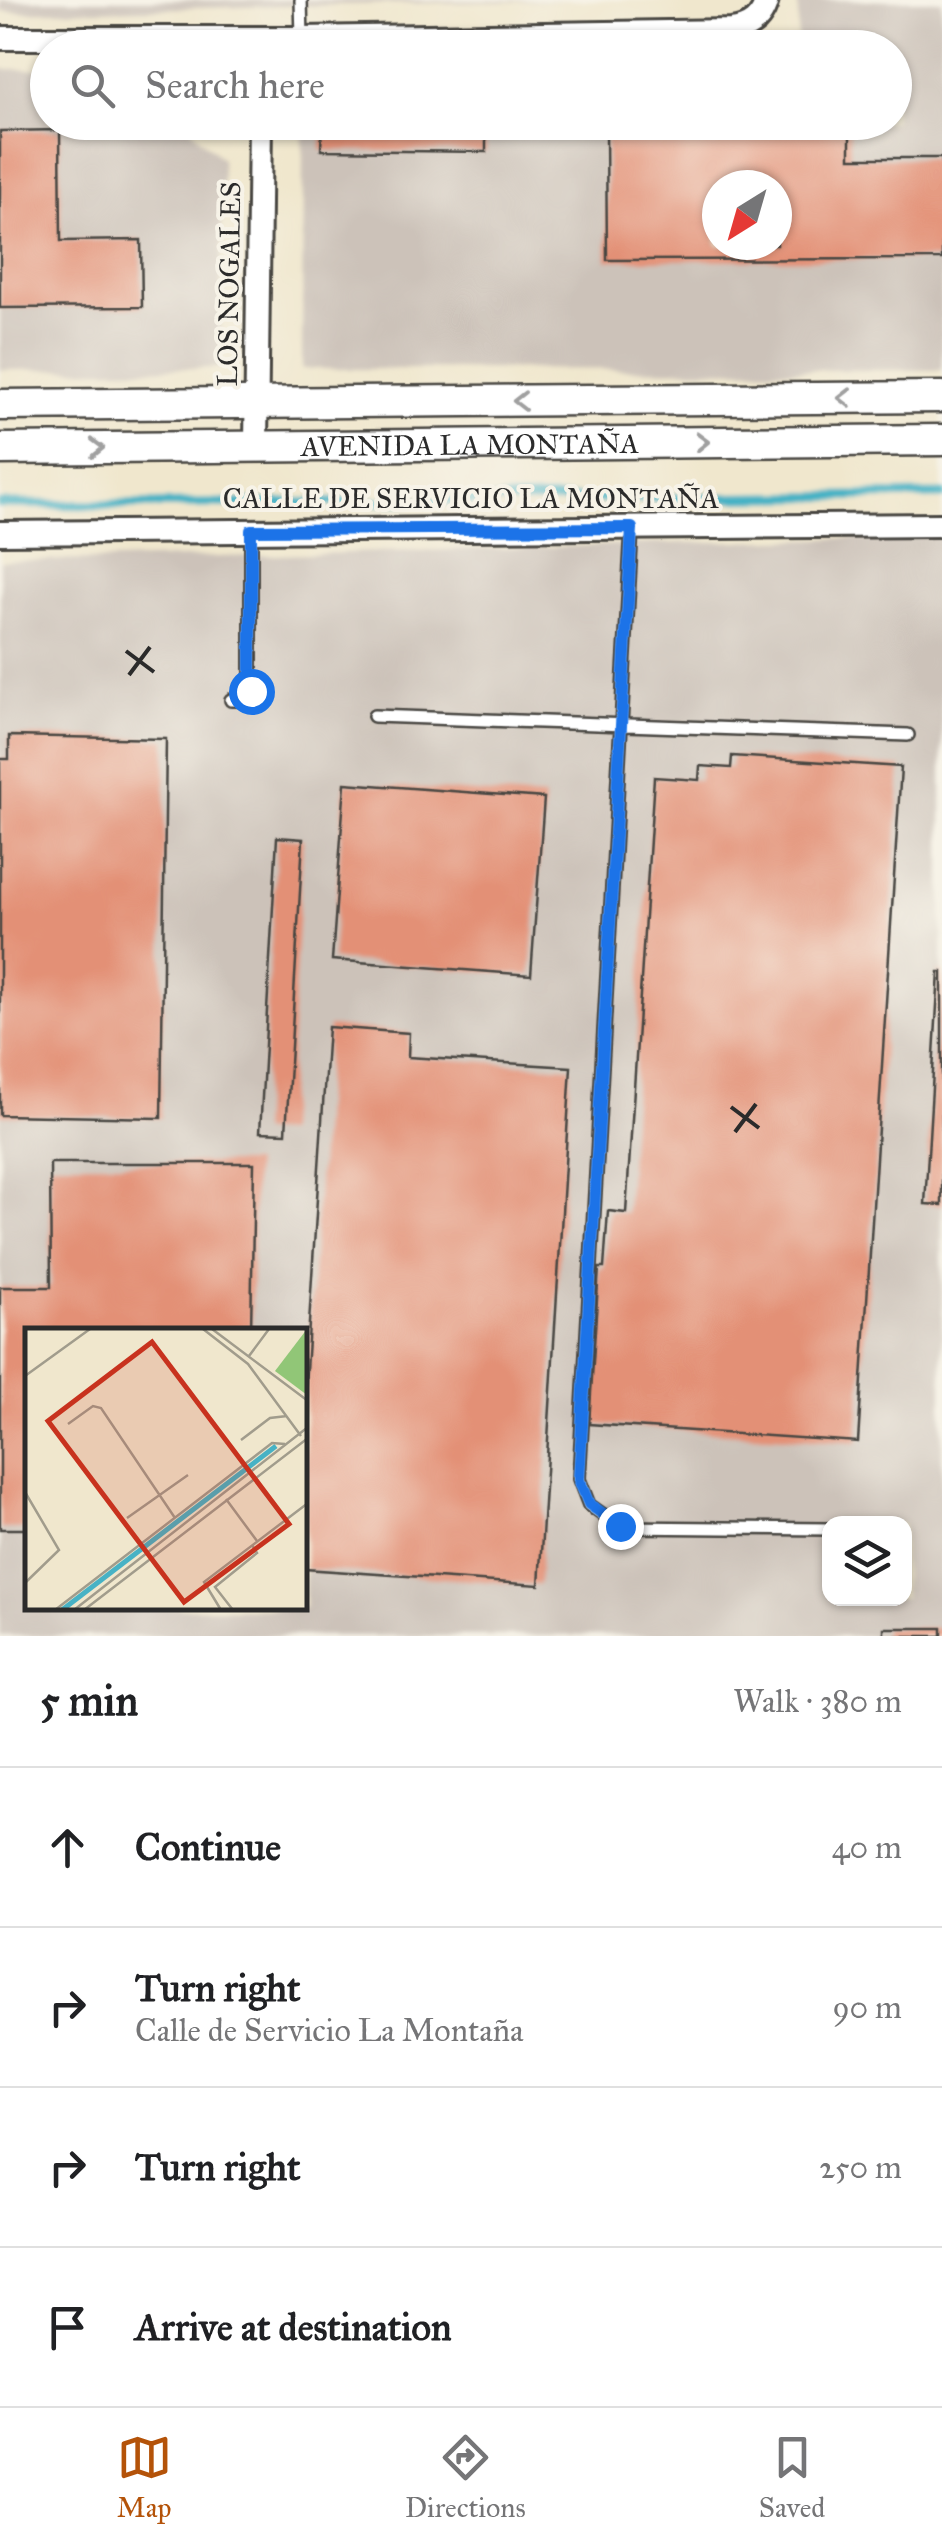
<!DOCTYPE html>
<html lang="en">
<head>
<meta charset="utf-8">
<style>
	body { margin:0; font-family:"IM FELL Great Primer",serif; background:#f2f2f2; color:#202124 }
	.controls { position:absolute; right:30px; bottom:30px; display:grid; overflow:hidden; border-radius:20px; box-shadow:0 2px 8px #0004 }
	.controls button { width:90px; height:90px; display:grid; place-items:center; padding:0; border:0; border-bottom:2px solid #e0e0e0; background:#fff; color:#202124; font:50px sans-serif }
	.compass { position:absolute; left:702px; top:170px; width:90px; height:90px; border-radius:50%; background:#fff; box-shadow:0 2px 8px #0004; rotate:217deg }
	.stop { position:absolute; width:30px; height:30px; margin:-22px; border:8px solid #1a73e8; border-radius:50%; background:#fff }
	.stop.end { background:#1a73e8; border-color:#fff; box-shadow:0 2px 10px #0008 }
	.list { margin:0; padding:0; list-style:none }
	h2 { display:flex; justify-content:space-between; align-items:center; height:130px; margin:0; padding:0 40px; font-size:42px }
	h2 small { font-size:32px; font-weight:400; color:#757577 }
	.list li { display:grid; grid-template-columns:65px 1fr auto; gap:30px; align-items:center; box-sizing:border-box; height:160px; padding:0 40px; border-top:2px solid #e0e0e0 }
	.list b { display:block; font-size:38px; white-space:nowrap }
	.list p { margin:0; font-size:32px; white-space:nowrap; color:#757577 }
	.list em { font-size:32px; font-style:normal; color:#757577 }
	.icon { flex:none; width:55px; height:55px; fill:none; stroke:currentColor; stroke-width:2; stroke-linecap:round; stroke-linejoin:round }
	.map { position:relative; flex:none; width:942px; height:1636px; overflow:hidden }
	.search { position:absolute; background:#fff; box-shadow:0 2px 8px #0004; left:30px; right:30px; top:30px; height:110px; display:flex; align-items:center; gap:25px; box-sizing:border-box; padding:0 35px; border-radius:55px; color:#757577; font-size:38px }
	.sheet { height:770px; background:#fff }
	nav { display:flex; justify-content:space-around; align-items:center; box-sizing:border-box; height:140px; border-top:2px solid #e0e0e0; background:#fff; font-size:28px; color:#757577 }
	nav a { display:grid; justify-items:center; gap:5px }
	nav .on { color:#b45309 }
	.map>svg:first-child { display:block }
</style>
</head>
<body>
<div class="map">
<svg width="942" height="1636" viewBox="0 0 942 1636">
	<rect width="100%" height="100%" fill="#f7f3e8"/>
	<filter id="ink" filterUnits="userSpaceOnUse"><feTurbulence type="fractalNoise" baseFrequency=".01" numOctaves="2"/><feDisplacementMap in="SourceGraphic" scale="20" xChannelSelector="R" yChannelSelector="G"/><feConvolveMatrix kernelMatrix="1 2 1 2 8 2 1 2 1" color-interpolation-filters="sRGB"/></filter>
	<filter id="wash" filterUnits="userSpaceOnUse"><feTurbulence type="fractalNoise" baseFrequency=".0048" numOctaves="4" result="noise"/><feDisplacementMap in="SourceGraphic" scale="40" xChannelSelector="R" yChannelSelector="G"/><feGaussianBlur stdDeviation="2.25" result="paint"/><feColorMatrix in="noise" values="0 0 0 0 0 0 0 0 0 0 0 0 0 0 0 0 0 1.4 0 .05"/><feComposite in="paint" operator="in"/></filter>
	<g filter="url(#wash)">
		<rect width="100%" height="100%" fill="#f0e7cd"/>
		<path fill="#ccc2b9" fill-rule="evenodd" d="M0 0H580L0 12Z
			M798 0H942V370L302 369 303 123 894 122V48L798 47ZM717 185H777V245H717Z
			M0 69H47L48 122 191 123 192 130 222 159 220 368 0 370Z
			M942 535V1636H0V561L115 560ZM28 1331H305V1608H28ZM830 1524H904V1598H830Z"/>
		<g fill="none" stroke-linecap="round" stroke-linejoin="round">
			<path stroke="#47b2c5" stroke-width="9" d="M0 504 117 505 942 495"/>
		</g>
		<g id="blocks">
			<path fill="#e39076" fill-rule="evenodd" d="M322 122H486V152L321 150Z
				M850 129V158H942V259L607 260 606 130ZM717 185H777V245H717Z
				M60 130 61 241 141 240 142 307 0 308V131Z
				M9 736 166 739 161 1118 0 1115V759H9Z
				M732 756 901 767 858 1442 589 1424 599 1268H604L608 1211 626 1213 654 777 699 780 700 766 731 768Z
				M345 783 544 798 531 975 332 960Z
				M277 837 303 839 286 1133 260 1132Z
				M939 972H942V1205L925 1204Z
				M328 1027 409 1033 408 1057 571 1067 539 1585 305 1569V1386Z
				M50 1163H254L251 1331H28V1529H0V1287H51Z
				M884 1628H942V1636H884Z"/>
		</g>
	</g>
	<g filter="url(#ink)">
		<use href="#blocks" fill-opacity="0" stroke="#494743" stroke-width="2.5"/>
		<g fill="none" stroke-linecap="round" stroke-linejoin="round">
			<defs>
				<path id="service" d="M301 0 302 38
					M632 528 579 1479 589 1505 620 1527 830 1529
					M231 700H245L251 691V529
					M374 716 908 735"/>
				<path id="minor" d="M0 38H302L731 31C750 29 762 19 767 0
					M256 446 260 122
					M0 533 942 525"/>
				<g id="secondary">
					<path d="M0 405 942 397"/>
					<path id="s1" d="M0 449 942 440"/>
				</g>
			</defs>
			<use href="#service" stroke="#494743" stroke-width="16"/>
			<use href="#minor" stroke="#494743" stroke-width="28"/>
			<use href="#secondary" stroke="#494743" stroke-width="35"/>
			<use href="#service" stroke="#fff" stroke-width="11"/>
			<use href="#minor" stroke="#fff" stroke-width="22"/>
			<use href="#secondary" stroke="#fff" stroke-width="30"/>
		</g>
		<defs><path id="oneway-chevron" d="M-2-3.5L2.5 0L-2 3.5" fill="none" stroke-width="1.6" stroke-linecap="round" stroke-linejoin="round" transform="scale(2.5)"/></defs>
		<g stroke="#a0a0a0">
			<use href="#oneway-chevron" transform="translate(845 398) rotate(180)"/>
			<use href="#oneway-chevron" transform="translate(520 401) rotate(180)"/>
			<use href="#oneway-chevron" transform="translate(702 442) rotate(-1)"/>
			<use href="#oneway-chevron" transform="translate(97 448) rotate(-1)"/>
		</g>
	</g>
	<g fill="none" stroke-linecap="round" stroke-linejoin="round" filter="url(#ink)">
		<path stroke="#1a73e8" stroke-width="12" d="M251 691V530L632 528 579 1480 589 1504 620 1526"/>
	</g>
	<path fill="none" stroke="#2b2b2b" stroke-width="4" d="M126 651 154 672M129 675 150 647M731 1107 759 1128M735 1132 756 1104"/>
	<g text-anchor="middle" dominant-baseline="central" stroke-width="8" stroke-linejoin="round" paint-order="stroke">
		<g font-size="28" fill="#2b2b2b" stroke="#f7f3e8">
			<text transform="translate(229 284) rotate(-89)">LOS NOGALES</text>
			<text stroke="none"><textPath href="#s1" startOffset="470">AVENIDA LA MONTAÑA</textPath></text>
			<text x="471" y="498">CALLE DE SERVICIO LA MONTAÑA</text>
		</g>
	</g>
	<g transform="translate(25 1328)">
		<rect width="282" height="282" fill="#f0e7cd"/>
		<path d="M282 1V67L250 43Z" fill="#91c677"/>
		<path fill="none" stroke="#47b2c5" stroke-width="5" d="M37 282 251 118"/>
		<path fill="none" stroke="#a19c8c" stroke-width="2.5" d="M178 1 223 36 276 108M187 1 283 73M224 28 244 1M0 48 65 1M43 96 68 78 76 80 150 190M216 112 245 90 262 88M0 164 34 222 0 255M201 171 232 213M102 190 163 147M30 282 247 115 260 116M49 282 283 99M59 282 283 110M196 282 179 254 283 175M208 282 190 259 232 225 227 217"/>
		<path fill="#c8321e" fill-opacity="0.15" stroke="#c8321e" stroke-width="5" d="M127 14 264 196 159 274 23 93Z"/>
		<rect width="282" height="282" fill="none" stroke="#2b2b2b" stroke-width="5"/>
	</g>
</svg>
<div class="controls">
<button><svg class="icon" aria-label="layers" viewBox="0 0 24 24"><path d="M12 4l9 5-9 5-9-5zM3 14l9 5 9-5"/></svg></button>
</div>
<svg class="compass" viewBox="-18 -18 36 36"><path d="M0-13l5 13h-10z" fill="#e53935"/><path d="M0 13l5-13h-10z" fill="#757577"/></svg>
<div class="stop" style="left:251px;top:691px"></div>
<div class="stop end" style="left:620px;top:1526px"></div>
<div class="search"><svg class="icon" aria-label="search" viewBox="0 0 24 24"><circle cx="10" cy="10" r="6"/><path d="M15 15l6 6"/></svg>Search here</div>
</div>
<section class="sheet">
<h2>5 min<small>Walk · 380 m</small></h2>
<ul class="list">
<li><svg class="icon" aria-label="ahead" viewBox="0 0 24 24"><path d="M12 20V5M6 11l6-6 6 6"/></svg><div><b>Continue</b></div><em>40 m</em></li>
<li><svg class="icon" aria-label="right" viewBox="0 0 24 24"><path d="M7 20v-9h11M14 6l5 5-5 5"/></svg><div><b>Turn right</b><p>Calle de Servicio La Montaña</p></div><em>90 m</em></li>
<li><svg class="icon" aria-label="right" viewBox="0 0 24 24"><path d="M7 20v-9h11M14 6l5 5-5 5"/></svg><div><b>Turn right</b></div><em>250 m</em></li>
<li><svg class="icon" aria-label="arrive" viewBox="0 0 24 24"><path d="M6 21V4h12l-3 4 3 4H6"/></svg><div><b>Arrive at destination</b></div></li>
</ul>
</section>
<nav>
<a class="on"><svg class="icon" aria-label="map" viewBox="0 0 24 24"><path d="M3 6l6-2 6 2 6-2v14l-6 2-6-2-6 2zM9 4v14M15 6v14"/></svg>Map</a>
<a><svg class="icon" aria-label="directions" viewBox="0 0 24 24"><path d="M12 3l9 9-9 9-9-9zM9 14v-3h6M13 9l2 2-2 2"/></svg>Directions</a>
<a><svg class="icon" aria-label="saved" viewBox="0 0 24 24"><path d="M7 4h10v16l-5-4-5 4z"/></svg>Saved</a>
</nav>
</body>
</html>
